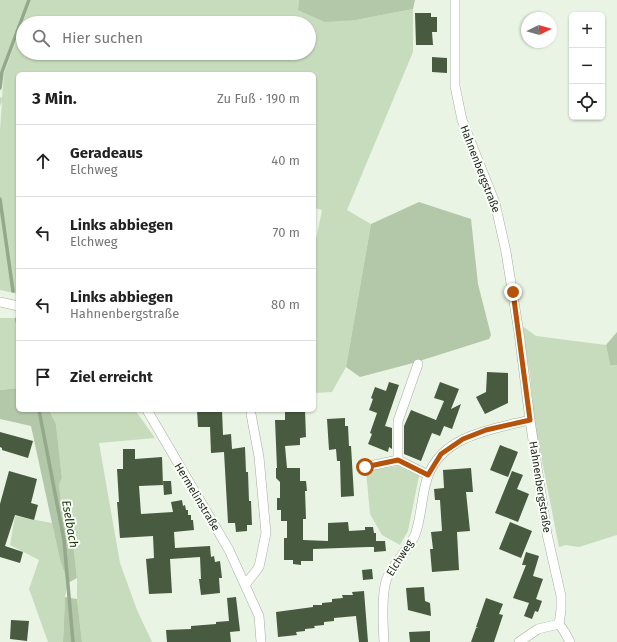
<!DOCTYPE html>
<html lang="de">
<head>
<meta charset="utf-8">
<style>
	body { margin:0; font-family:"Fira Sans",sans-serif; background:#f2f2f2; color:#222 }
	.controls { position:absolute; right:12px; top:12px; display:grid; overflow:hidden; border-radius:6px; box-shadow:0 1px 3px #0004 }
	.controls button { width:36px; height:36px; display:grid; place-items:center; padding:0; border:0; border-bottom:1px solid #e0e0e0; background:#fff; color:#222; font:20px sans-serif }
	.compass { position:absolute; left:521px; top:12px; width:36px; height:36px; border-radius:50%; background:#fff; box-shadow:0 1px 3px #0004; rotate:85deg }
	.stop { position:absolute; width:12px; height:12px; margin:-9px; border:3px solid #b45309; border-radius:50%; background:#fff }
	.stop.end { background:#b45309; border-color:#fff; box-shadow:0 1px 4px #0008 }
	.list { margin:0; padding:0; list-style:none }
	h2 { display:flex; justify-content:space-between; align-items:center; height:52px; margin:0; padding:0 16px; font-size:17px }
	h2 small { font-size:13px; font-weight:400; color:#767676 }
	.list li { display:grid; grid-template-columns:26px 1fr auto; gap:12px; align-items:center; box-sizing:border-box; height:72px; padding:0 16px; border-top:1px solid #e0e0e0 }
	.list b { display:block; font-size:15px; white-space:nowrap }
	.list p { margin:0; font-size:13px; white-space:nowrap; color:#767676 }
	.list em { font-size:13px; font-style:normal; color:#767676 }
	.icon { flex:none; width:22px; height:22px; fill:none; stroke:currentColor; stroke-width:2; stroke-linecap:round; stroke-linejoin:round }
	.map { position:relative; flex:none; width:617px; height:642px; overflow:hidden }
	.search { position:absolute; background:#fff; box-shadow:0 1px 3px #0004; left:16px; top:16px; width:300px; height:44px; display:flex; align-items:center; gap:10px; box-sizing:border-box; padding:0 14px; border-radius:22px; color:#767676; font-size:15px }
	.panel { position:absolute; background:#fff; box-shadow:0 1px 3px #0004; left:16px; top:72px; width:300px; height:340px; border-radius:6px }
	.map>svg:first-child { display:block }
</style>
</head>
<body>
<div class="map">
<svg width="617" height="642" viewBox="0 0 617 642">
	<rect width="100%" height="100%" fill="#e9f4e4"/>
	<path fill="#c7dcbd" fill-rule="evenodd" d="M0 0H29L2 72 0 81Z
		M31 0H299L298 10 356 20 413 9V52L347 210 371 224 346 367 332 392 314 393V249L322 210 314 208V74H18V294L0 290V130L2 102 0 106V97L2 98 4 73ZM23 23H309V53H23Z
		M0 318H18V388L0 390Z
		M521 325 536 336 606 345 610 365H617V535L579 547 566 545 559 547 534 420 530 374Z
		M49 410H135L155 438 99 443 120 563 137 610 152 642H82L77 599V578L70 516 62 509 59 485 62 478 56 424Z
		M398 466 419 476 408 531 400 545 382 535 370 514 366 471Z
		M15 516 52 523 60 560 68 583 65 597 63 642H48L29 589 39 560 10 545Z"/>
	<path fill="#b3c8a9" d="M299 0H415L413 9 356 20 325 22 298 10Z
		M419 202 471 219 478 284 491 335 489 339 413 363 360 377 346 367 371 224Z
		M617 332V365H610L606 345Z
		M18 388V410H49L56 424 62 478 59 485 62 509 70 516 77 578 68 583 60 560 31 426 0 419V390Z
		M65 597 77 599 82 642H63Z"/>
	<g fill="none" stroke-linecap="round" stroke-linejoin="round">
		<path stroke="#94a88b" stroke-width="3.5" d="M0 88 2 72 29 0
			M0 199 13 291
			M17 319 18 325
			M39 410 64 540 73 642"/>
	</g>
	<path fill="#485a3f" d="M415 13H431V17H437V32H432L433 45H416Z
		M432 57 447 58V73L432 72Z
		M487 372 508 373V403L485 414 476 397 486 392Z
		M389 382 399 385 385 426 392 428V449L389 447 388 452 368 444 372 434 370 433 377 413 369 410 373 399 371 398 375 387 386 391Z
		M440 382 459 389 451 409 461 404 452 429 444 426 440 436 432 433 421 461 404 454V426L411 410 436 420 444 401 434 398Z
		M197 410H222L223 435 231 434 232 449 245 447 246 472H248L249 501H251L252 525H247V531L236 532 235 523H228L224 452 211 453 210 427H198Z
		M285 410H305L306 437 300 438V445L285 446 287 468H300V481H306L307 491H305L306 519H303V540L328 541V523L348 522 349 531 365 530V527H373L374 533H376V541H385L386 551 374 552V547H368L313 549V561H301V565L293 564V560H284V538H287V521H281V510H277V498H280V482L276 478V468H277L275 420H285Z
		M345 418V426H348L349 446H351L354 496 341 497 340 461H337L336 449 329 450 327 419Z
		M0 432 33 441 28 458 2 450V448L0 447Z
		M500 445 518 452 508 477 490 470Z
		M123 449H135V459L162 457 163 485 139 486 141 514 173 512 171 502 182 500 183 506 185 505 186 510H188V515H191V520H193L194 530 174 532 175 548 210 546 211 557 214 556 215 562 220 561 222 578H219L220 593 201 595 199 579H201L200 557 170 559 172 593 149 594 146 559 154 558 153 536 120 538 117 502H119L117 469H123Z
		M471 468 473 492H466L470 531 457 532 459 570 432 572 430 549H433L431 532 442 531 440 500H435L434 489 444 488 443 470Z
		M9 471 37 479 31 503 38 505 34 520 15 515 5 546 23 552 20 563 0 557V504Z
		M512 471 523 475 517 489 529 494 518 522 495 513Z
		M163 481H171L172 494 164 495Z
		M510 522 532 531 521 558 499 549Z
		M526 552 539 556 533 576 543 579 536 599 542 601 538 612 535 611 532 619 524 616 529 603 513 598 526 565H522Z
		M372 569 373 579 363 580 362 570Z
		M424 587 425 601 430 603 431 616 408 610 406 588Z
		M364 591 368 642H359L356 616 334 618V621L324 622V625L314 626 315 628 305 629V631L296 632 297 635 278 637 276 612 313 607V605H322V603L332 602V599L343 598 342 595H353L352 592Z
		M236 597 240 631 230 632 231 642H167L166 630 191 629V626L216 624V622L229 621 227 598Z
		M486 598 503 604 499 614 503 615 494 642H471L476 628H478L476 627Z
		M11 620 29 621 27 641 10 639Z
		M430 631V642H410L409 632Z"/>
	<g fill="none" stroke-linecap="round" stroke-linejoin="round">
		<defs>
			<path id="street" d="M455 0V86L462 120 495 203 506 252 519 333 530 420 547 534 561 596V610L559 624 564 631 570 642
				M0 302 18 306
				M147 410 229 550 259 616 261 642
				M398 460V421L418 364
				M365 467 398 460 428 475
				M245 585 259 567 266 533 259 457 251 414
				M384 642C383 626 381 589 388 576 395 563 409 548 415 535 422 516 421 495 428 476 443 435 493 429 530 420
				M519 642 538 629 559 624"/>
		</defs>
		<use href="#street" stroke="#a4ae9f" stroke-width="10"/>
		<use href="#street" stroke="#fff" stroke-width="9"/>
	</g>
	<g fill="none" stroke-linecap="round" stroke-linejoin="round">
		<path stroke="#b45309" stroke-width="5" d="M365 467 398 460 428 475 441 454 463 439 486 430 530 420 513 292"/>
	</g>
	<g text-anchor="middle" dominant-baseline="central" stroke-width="4" stroke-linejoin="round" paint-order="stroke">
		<g font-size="11" fill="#222520" stroke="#fafff8">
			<text transform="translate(480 169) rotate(69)">Hahnenbergstraße</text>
			<text transform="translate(540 487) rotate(81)">Hahnenbergstraße</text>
			<text transform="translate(197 497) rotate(59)">Hermelinstraße</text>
			<text transform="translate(400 558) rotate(-58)">Elchweg</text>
		</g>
		<g font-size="12" font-style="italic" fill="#173204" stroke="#fafff8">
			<text transform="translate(70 524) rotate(80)">Eselbach</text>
		</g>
	</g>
</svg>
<div class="controls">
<button>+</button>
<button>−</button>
<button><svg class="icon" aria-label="locate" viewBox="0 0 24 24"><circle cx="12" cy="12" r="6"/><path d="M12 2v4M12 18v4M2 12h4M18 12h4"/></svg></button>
</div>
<svg class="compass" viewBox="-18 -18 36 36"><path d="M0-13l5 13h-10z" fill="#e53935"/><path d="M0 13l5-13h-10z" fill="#767676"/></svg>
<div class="stop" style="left:365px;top:467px"></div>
<div class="stop end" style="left:513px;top:292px"></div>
<div class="search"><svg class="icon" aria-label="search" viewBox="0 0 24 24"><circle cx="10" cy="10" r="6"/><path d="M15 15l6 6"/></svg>Hier suchen</div>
<section class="panel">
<h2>3 Min.<small>Zu Fuß · 190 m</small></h2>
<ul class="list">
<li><svg class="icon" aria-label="ahead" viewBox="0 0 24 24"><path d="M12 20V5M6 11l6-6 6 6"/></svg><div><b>Geradeaus</b><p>Elchweg</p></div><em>40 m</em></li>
<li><svg class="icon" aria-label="left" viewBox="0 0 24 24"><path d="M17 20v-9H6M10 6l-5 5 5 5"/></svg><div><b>Links abbiegen</b><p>Elchweg</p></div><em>70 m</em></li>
<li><svg class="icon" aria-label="left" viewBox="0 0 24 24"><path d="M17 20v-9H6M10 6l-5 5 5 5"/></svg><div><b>Links abbiegen</b><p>Hahnenbergstraße</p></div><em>80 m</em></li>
<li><svg class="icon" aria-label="arrive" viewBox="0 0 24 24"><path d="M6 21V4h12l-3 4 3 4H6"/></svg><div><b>Ziel erreicht</b></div></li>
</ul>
</section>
</div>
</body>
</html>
